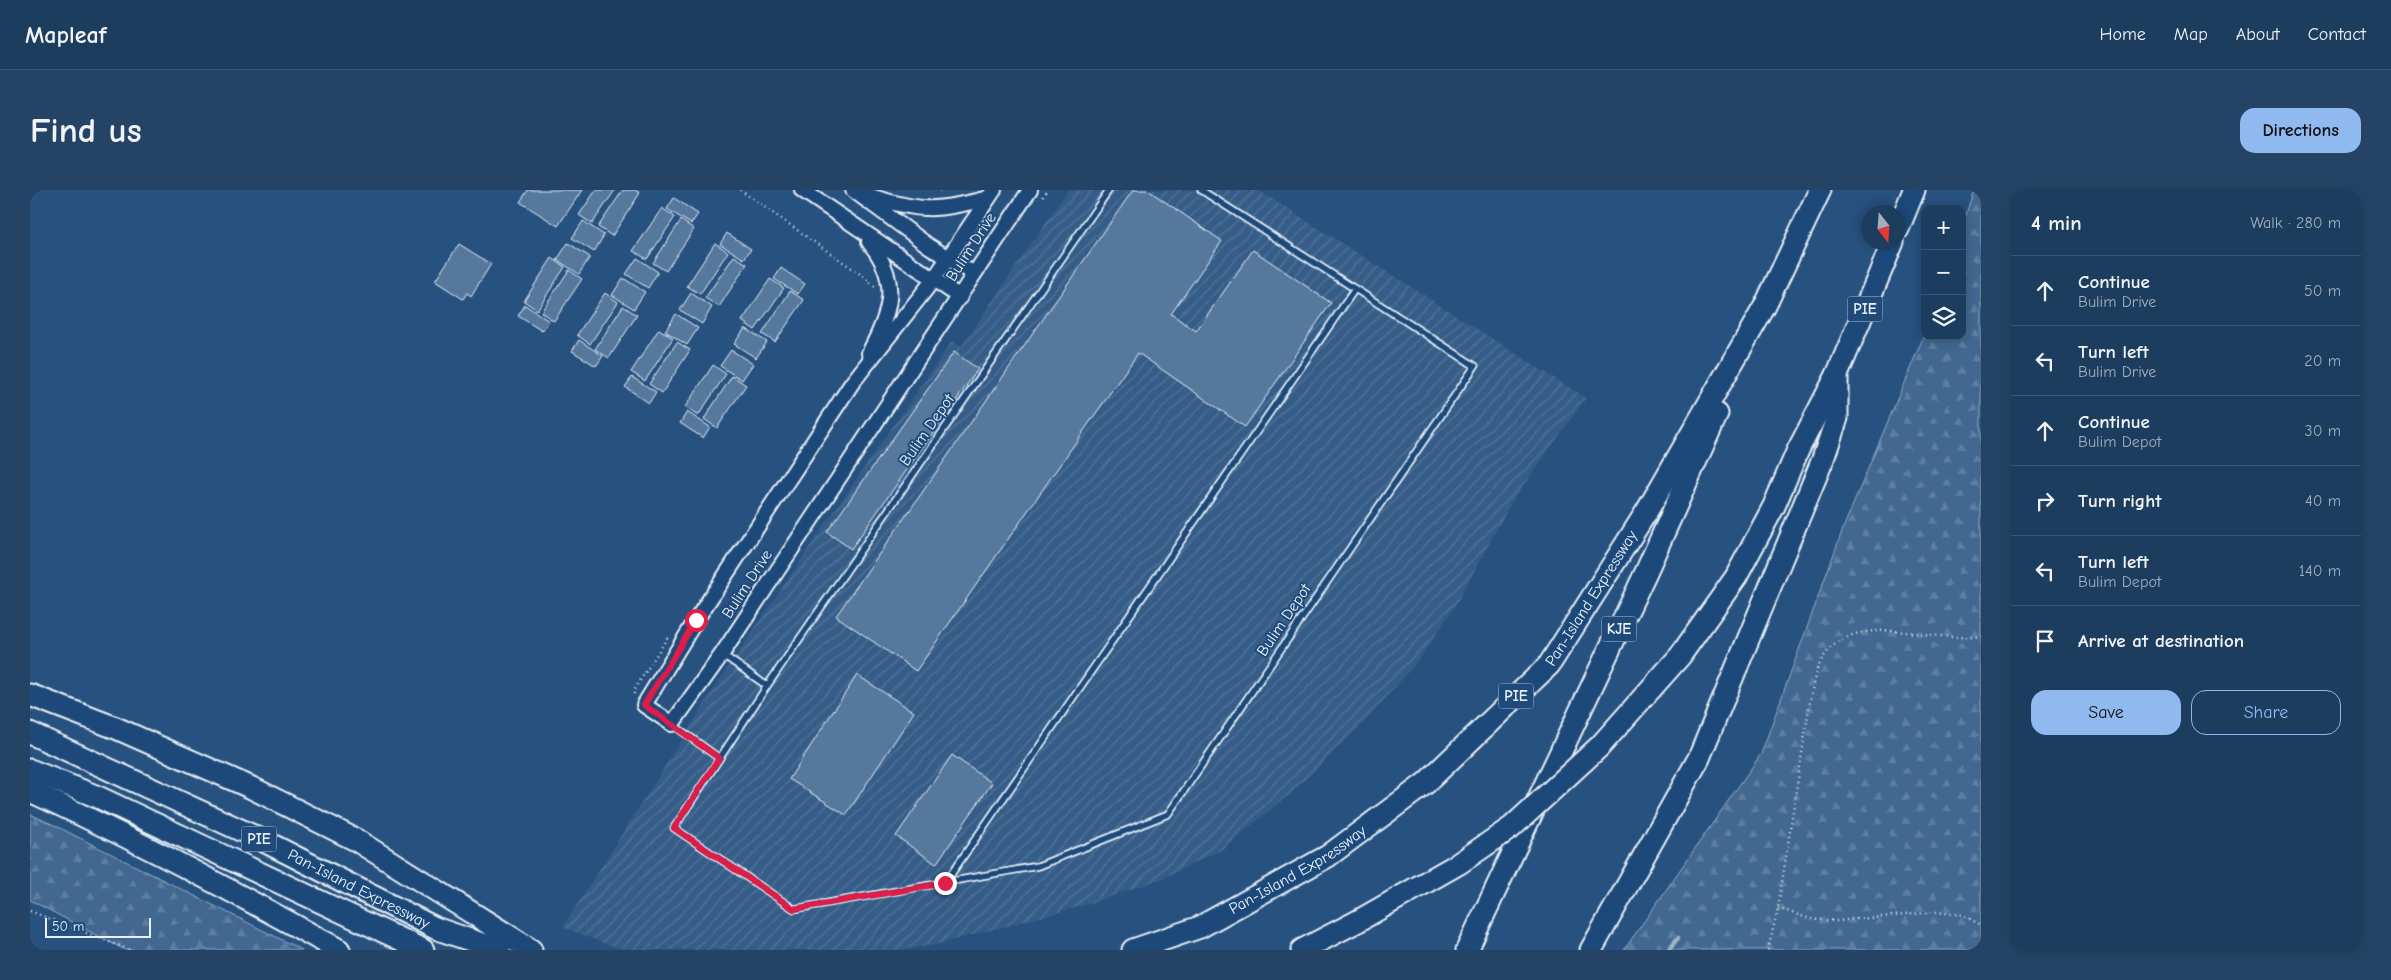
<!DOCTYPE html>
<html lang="en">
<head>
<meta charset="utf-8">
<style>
	body { margin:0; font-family:"Comic Neue",sans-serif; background:#254465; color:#f1f3f6 }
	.controls { position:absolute; right:15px; top:15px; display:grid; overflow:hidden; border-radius:10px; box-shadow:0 2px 12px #0003 }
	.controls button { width:45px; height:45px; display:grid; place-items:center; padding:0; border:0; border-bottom:1px solid #3b5674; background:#1d3d5f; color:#f1f3f6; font:25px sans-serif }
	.compass { position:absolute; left:1831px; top:15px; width:45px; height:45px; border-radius:50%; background:#1d3d5f; box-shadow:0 2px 12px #0003; rotate:163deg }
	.scale { position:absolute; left:15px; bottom:12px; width:106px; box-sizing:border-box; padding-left:5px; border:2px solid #e8f1f8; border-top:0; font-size:14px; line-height:18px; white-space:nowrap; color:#e8f1f8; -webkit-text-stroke:4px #1f4a7a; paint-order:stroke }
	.stop { position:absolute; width:15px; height:15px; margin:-11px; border:4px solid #e11d48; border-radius:50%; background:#fff }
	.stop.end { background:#e11d48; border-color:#fff; box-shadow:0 1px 5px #0008 }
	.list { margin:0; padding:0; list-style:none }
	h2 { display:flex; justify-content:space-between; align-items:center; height:65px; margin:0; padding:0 20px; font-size:21px }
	h2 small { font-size:16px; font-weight:400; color:#a0aebd }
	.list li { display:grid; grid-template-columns:32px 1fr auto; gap:15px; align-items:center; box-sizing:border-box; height:70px; padding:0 20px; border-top:1px solid #3b5674 }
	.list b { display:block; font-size:19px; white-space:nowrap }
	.list p { margin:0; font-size:16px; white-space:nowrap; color:#a0aebd }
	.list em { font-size:16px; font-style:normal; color:#a0aebd }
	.actions { display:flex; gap:10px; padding:15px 20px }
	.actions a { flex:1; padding:11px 0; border:1px solid #90b9f0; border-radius:15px; text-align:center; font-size:18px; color:#90b9f0 }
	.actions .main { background:#90b9f0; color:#111 }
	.icon { flex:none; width:28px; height:28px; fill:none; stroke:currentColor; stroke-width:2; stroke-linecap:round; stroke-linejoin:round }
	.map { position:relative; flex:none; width:1951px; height:760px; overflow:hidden; border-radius:15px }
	header { display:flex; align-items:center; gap:30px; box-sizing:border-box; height:70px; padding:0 25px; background:#1d3d5f; border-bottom:1px solid #3b5674 }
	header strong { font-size:24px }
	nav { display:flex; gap:28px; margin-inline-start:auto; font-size:18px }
	.intro { display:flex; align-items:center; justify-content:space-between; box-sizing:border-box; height:120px; padding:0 30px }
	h1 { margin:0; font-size:35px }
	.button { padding:12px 22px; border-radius:15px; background:#90b9f0; color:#111; font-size:18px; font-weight:700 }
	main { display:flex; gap:30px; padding:0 30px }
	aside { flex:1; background:#1d3d5f; border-radius:15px; box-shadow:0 2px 12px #0003 }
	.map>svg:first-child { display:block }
</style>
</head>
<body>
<header>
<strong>Mapleaf</strong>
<nav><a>Home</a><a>Map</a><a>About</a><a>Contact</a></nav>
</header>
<div class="intro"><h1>Find us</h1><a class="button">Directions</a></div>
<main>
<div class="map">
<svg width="1951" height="760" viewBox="0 0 1951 760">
	<defs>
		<pattern id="industrial-furrows" width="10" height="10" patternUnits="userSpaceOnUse" patternTransform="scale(1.25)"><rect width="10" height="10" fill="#355d88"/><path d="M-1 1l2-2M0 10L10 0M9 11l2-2" fill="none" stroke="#52759a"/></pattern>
		<pattern id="forest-firs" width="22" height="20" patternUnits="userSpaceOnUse" patternTransform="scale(1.25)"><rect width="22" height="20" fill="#436891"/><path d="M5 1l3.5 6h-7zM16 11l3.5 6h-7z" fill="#5e7ea1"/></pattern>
	</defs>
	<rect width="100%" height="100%" fill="#27517f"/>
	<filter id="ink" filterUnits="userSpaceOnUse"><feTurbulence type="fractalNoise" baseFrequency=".02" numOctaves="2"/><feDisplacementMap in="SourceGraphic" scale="10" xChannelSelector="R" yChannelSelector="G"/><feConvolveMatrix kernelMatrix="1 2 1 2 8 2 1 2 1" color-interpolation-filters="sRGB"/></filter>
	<g filter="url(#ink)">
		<path fill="url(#industrial-furrows)" d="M1038 0H1228L1556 208 1481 313 1427 413 1390 468 1334 533 1260 604 1191 660 1131 689 1056 715 901 756 867 760H599L578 755 533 737 689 491 787 346 922 151 931 157Z"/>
		<path fill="url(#forest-firs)" stroke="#96acc4" d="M1944 0H1951V760H1594L1731 564 1814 336 1895 143V146H1932V36Z
			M0 624 26 636 272 760H95L0 710Z"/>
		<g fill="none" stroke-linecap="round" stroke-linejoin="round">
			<path stroke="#9db3c9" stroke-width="4.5" d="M1638 760 1648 748"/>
		</g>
		<path fill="#57789d" stroke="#e8f1f8" d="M498 0H552L528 36 490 12Z
			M566 0H585L562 34 549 25Z
			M593 0H605L610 3 582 46 568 37Z
			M1103 0H1118L1192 51 1141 124 1166 141 1223 60 1301 113 1215 237 1108 163 886 481 806 426Z
			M644 8 668 24 661 34 637 19Z
			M632 18 645 27 617 69 603 61Z
			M651 30 664 39 636 81 623 73Z
			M553 31 574 45 564 62 542 48Z
			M697 43 721 59 714 69 690 54Z
			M538 53 560 67 549 84 527 70Z
			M685 53 698 62 670 104 657 96Z
			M429 54 461 74 441 106 437 103 433 109 405 91Z
			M704 66 717 74 689 117 675 108Z
			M522 68 535 77 507 120 494 111Z
			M607 68 628 82 618 98 596 84Z
			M751 78 775 94 768 104 744 89Z
			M539 80 552 89 524 131 511 122Z
			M593 88 615 102 604 119 582 105Z
			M740 89 754 98 725 140 712 131Z
			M760 101 774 110 745 152 732 144Z
			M575 103 588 112 560 154 547 145Z
			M661 103 682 117 672 134 650 120Z
			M495 115 519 131 512 141 488 126Z
			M593 116 607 125 579 168 565 159Z
			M646 124 668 138 657 155 635 141Z
			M715 138 737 152 726 168 704 154Z
			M629 139 643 148 615 191 601 182Z
			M549 150 573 166 566 176 542 161Z
			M647 152 660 160 632 203 619 194Z
			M701 160 723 174 712 190 690 176Z
			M924 162 948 179 821 359 797 342Z
			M683 175 696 184 668 226 655 217Z
			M702 186 716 195 687 238 674 229Z
			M602 187 626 202 619 213 595 197Z
			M657 222 680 237 673 248 650 233Z
			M827 485 884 522 816 625 759 589Z
			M922 565 962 593 906 674 866 646Z"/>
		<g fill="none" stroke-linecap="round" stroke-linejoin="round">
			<defs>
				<path id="service" d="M1079 0 737 496 644 638 764 719 1008 676 1138 624 1445 176 1171 0
					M692 464 737 496
					M642 534 689 568
					M915 693 1325 99"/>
				<path id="tertiary" d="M772 0 930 107
					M823 0 899 56 944 84
					M964 0 904 89 822 193 666 430 614 515 642 534 692 464 1000 0
					M837 5C889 22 906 22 958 8
					M839 163C861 122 871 91 839 52"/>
				<g id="motorway">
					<path d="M1868 39 1884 0"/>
					<path d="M0 505 86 538 222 598 326 650 501 760"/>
					<path id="s1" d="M0 543 234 651 405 738 469 760"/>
					<path d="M1570 556 1650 466 1706 387 1744 316 1768 260 1807 185 1863 52"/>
					<path d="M0 580 68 607 393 760"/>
					<path d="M0 601C105 649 207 703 309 760"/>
					<path id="s2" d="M1103 760 1170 737 1298 666 1396 593 1519 475 1617 321 1735 116 1790 0"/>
					<path d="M1272 760 1328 731"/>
					<path d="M1437 760 1616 382 1687 224"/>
					<path d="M1561 760 1669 568 1793 269 1807 228V185"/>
				</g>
			</defs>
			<use href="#service" stroke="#e8f1f8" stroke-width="9"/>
			<use href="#tertiary" stroke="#e8f1f8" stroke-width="18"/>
			<use href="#motorway" stroke="#e8f1f8" stroke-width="25"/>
			<path stroke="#e8f1f8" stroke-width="2.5" stroke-dasharray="1 4" stroke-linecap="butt" d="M710 0 833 86 845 97
				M910 0H911
				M1013 7 1018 0
				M604 504V500L638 447
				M1748 718 1780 729 1807 731 1907 722 1933 725 1951 735
				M0 721 100 760
				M1738 760 1748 718 1781 505C1783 495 1785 484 1789 475 1818 414 1901 455 1951 446"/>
			<use href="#service" stroke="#1f4a7a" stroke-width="5.5"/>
			<use href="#tertiary" stroke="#1f4a7a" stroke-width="14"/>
			<use href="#motorway" stroke="#1f4a7a" stroke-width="21"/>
			<defs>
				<path id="motorway-bridge" d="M1328 731 1428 674 1482 637 1570 556"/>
			</defs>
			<use href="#motorway-bridge" stroke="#e8f1f8" stroke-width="25" stroke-linecap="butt"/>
			<use href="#motorway-bridge" stroke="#1f4a7a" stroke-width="21"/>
		</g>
	</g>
	<g fill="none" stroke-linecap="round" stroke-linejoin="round" filter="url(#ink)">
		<path stroke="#e11d48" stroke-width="6" d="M666 430 614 515 689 568 644 638 764 719 915 693"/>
	</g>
	<g text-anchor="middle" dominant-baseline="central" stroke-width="4" stroke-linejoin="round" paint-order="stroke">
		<g fill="#1f4a7a" stroke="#acbfd2" stroke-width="1">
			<rect x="1817.5" y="106.5" width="35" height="25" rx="4"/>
			<rect x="1571.5" y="426.5" width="35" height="25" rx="4"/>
			<rect x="1468.5" y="493.5" width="35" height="25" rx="4"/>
			<rect x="211.5" y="636.5" width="35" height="25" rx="4"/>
		</g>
		<g font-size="15" font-weight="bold" fill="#e8f1f8">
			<text x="1835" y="119">PIE</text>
			<text x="1589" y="439">KJE</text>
			<text x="1486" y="506">PIE</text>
			<text x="229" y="649">PIE</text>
		</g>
		<g font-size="16" fill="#e8f1f8" stroke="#1f4a7a">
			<text transform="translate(941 57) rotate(-57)">Bulim Drive</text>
			<text transform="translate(897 240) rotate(-55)">Bulim Depot</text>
			<text transform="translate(717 394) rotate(-57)">Bulim Drive</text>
			<text stroke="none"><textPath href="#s2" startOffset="589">Pan-Island Expressway</textPath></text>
			<text transform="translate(1254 430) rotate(-56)">Bulim Depot</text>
			<text stroke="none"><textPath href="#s2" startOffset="184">Pan-Island Expressway</textPath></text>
			<text stroke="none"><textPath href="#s1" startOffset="364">Pan-Island Expressway</textPath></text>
		</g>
	</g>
</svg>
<div class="controls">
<button>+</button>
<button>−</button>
<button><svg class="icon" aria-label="layers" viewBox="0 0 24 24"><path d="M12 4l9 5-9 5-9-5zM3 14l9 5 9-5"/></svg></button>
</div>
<svg class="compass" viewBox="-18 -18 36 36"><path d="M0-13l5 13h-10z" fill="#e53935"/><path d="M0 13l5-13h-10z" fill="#a0aebd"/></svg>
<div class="scale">50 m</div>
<div class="stop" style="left:666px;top:430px"></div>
<div class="stop end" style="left:915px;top:693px"></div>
</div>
<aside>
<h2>4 min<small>Walk · 280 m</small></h2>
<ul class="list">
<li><svg class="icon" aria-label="ahead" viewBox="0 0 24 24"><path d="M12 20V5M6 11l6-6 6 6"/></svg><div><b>Continue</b><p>Bulim Drive</p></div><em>50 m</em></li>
<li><svg class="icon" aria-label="left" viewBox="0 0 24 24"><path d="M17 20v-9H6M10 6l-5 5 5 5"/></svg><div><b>Turn left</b><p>Bulim Drive</p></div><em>20 m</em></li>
<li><svg class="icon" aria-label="ahead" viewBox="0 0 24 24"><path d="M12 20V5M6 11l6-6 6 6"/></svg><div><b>Continue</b><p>Bulim Depot</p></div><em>30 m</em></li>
<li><svg class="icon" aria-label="right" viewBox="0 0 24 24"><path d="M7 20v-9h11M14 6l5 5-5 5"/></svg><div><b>Turn right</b></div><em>40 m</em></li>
<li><svg class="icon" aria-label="left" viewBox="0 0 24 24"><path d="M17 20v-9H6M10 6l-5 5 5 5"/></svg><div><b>Turn left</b><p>Bulim Depot</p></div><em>140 m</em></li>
<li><svg class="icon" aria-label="arrive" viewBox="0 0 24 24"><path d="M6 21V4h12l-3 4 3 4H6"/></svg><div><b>Arrive at destination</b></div></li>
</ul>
<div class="actions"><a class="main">Save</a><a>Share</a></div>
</aside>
</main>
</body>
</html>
